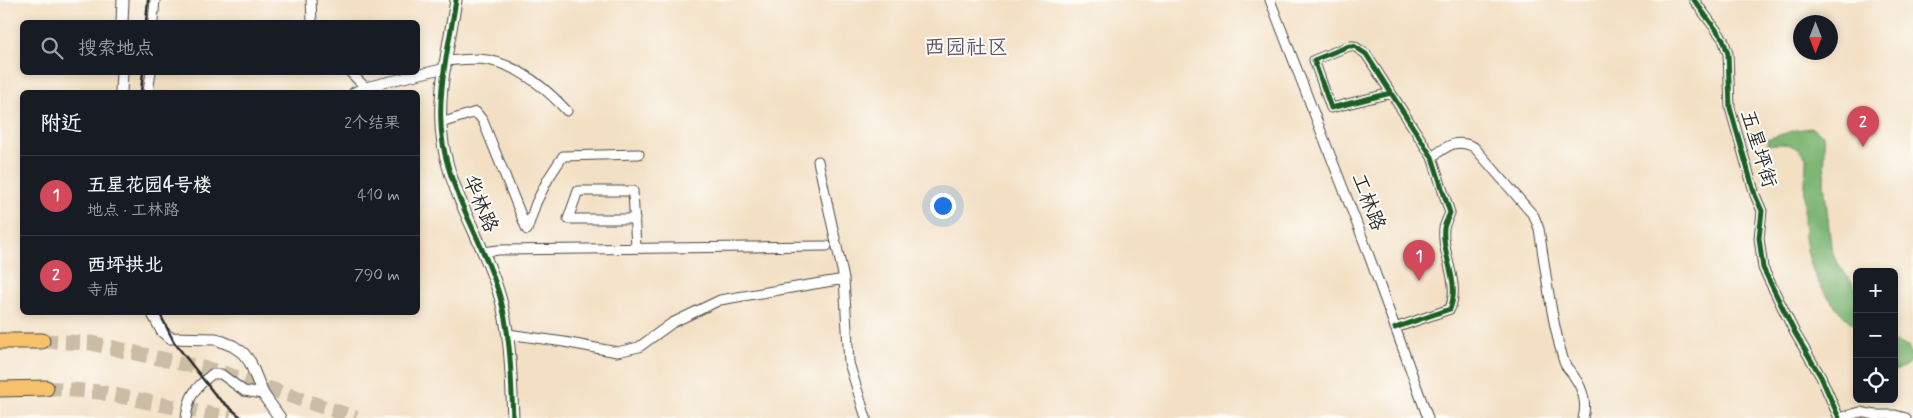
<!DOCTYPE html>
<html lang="zh">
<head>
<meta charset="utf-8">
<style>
	body { margin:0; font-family:Mynerve,"LXGW WenKai TC",sans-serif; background:#20242c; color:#f1f3f6 }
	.controls { position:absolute; right:15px; bottom:15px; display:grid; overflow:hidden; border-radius:8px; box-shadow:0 2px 8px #0003 }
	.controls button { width:45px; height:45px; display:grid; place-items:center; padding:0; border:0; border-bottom:1px solid #363941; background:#171b24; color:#f1f3f6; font:25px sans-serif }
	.compass { position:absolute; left:1793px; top:15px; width:45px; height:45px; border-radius:50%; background:#171b24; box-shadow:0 2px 8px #0003; rotate:180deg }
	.you { position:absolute; left:942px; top:205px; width:18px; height:18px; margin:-12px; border:4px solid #fff; border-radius:50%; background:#1a73e8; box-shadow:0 0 0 8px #1a73e833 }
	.badge { display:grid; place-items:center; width:32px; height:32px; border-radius:50%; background:#d1495b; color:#fff; font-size:16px; font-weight:700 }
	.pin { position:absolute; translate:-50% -41px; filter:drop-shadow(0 1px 2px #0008) }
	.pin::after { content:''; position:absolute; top:26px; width:18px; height:15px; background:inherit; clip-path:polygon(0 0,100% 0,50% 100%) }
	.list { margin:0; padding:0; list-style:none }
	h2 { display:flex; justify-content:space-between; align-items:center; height:65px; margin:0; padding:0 20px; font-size:21px }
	h2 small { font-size:16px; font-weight:400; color:#9ea1a6 }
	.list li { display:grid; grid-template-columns:32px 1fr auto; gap:15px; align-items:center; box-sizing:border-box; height:80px; padding:0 20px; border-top:1px solid #363941 }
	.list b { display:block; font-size:19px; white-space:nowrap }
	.list p { margin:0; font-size:16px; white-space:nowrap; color:#9ea1a6 }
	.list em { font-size:16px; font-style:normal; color:#9ea1a6 }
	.icon { flex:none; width:28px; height:28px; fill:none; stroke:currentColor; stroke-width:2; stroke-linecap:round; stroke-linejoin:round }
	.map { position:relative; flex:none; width:1913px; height:418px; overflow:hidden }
	.search { position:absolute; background:#171b24; box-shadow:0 2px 8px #0003; left:20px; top:20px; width:400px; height:55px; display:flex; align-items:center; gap:12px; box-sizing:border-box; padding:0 18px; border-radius:8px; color:#9ea1a6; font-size:19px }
	.panel { position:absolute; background:#171b24; box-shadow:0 2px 8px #0003; left:20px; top:90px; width:400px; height:225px; border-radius:8px }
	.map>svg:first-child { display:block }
</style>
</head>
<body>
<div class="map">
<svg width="1913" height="418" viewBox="0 0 1913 418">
	<rect width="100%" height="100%" fill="#fdfcf7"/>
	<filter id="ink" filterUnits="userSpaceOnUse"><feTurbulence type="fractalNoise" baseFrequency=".02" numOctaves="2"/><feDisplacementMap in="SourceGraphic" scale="10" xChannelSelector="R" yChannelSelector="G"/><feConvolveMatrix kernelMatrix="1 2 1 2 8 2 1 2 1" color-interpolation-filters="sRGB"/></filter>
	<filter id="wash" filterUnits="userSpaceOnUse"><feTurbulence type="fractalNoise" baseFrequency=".0096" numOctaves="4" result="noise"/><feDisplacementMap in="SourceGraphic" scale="20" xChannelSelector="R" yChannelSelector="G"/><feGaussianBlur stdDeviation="1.12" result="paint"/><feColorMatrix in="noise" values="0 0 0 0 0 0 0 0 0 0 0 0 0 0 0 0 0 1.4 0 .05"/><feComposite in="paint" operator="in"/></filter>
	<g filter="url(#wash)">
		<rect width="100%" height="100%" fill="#f3e0c4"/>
		<path fill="#7fb674" stroke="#557050" d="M1811 128 1823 135 1825 149 1824 182 1831 246 1835 259 1857 290V326C1846 320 1840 312 1832 302 1795 258 1805 211 1806 158 1794 143 1787 143 1768 145L1767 139 1795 130Z
			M1894 342 1908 346 1913 360 1902 368 1894 371Z"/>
	</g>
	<g filter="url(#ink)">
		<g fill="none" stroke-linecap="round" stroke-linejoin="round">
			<path stroke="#cbbca5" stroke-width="15" stroke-dasharray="15 8" stroke-linecap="butt" d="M42 341 91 343 220 372 356 418
				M46 388 99 392 230 418"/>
			<defs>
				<path id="minor" d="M311 0 312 22
					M1270 0 1364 242 1428 418
					M1694 0 1723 39 1728 54 1730 108 1755 195 1762 211 1759 238 1763 268 1795 333 1821 377 1839 418
					M153 22 155 0
					M447 61C457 60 468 59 478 59 514 61 544 86 567 111
					M350 72 365 87
					M148 92 151 72
					M354 92 365 87 446 68
					M1391 93 1331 108 1314 60 1349 46H1354L1366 54 1432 157 1450 213C1448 218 1445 223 1444 228 1441 255 1461 282 1450 309L1395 328
					M441 123 476 112 483 121 527 230 536 203 548 179 563 156 639 154
					M1432 157C1447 146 1456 138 1474 147L1534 216 1539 229C1546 273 1551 319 1564 362 1566 368 1572 372 1575 378 1583 389 1587 405 1583 418
					M818 161 844 279 849 363 866 418
					M635 219H568L578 191H633L636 248
					M484 252 498 250 827 246
					M508 334 564 342 617 352 639 347 672 323 720 300 844 279
					M1875 415H1895L1906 418
					M186 418C189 395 194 389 212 374H221L244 391 263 394
					M1839 418 1860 412 1875 415 1876 418"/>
				<path id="tertiary" d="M456 0C449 46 435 97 443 144 452 198 485 244 500 297 511 336 511 377 513 418
					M122 22 123 0
					M121 92 122 72
					M152 312 162 331 170 338 216 339 233 346 243 353 250 362 263 394 280 418"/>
				<path id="trunk" d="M0 341H42
					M0 389 46 388"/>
			</defs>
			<use href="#minor" stroke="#494642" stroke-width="11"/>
			<use href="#tertiary" stroke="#494642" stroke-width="13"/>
			<use href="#trunk" stroke="#494642" stroke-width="17"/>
			<use href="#minor" stroke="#fff" stroke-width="9"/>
			<use href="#tertiary" stroke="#fff" stroke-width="11"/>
			<use href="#trunk" stroke="#f6c16b" stroke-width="15"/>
			<path stroke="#2b2b2b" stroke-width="2.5" d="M146 22 148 0
				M141 92 143 72
				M159 312 174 342 217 397 242 418"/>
			<defs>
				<path id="cycleway" d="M456 0C449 46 435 97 443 144 452 198 485 244 500 297 511 336 511 377 513 418
					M1694 0 1723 39 1728 54 1730 108 1755 195 1762 211 1759 238 1763 268 1795 333 1821 377 1839 418
					M1391 93 1331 108 1314 60 1349 46H1354L1366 54 1432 157 1450 213C1448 218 1445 223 1444 228 1441 255 1461 282 1450 309L1395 328"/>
			</defs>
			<use href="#cycleway" stroke="#fdfcf7" stroke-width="8"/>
			<use href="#cycleway" stroke="#1b5e20" stroke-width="5"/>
		</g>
	</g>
	<g text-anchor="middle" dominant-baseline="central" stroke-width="4" stroke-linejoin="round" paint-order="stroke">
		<g font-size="20" fill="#2b2b2b" stroke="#fdfcf7">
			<text transform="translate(1758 149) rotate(73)">五星坪街</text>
			<text transform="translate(1368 202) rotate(69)">工林路</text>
			<text transform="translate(480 204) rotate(67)">华林路</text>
		</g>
		<g font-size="21" fill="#5c5566" stroke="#fdfcf7">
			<text x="966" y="48">西园社区</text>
		</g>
	</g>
</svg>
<div class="controls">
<button>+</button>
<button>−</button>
<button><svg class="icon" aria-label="locate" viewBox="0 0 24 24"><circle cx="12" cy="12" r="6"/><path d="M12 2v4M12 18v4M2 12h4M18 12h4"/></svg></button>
</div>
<svg class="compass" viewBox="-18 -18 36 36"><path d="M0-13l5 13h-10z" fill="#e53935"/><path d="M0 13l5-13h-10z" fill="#9ea1a6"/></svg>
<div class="you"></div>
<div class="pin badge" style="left:1419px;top:281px">1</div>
<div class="pin badge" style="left:1863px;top:147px">2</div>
<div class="search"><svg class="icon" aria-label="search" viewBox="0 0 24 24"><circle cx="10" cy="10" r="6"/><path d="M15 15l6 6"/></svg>搜索地点</div>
<section class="panel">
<h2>附近<small>2个结果</small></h2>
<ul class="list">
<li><span class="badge">1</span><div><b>五星花园4号楼</b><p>地点 · 工林路</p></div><em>410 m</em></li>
<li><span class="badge">2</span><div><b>西坪拱北</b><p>寺庙</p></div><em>790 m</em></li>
</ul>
</section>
</div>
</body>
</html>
